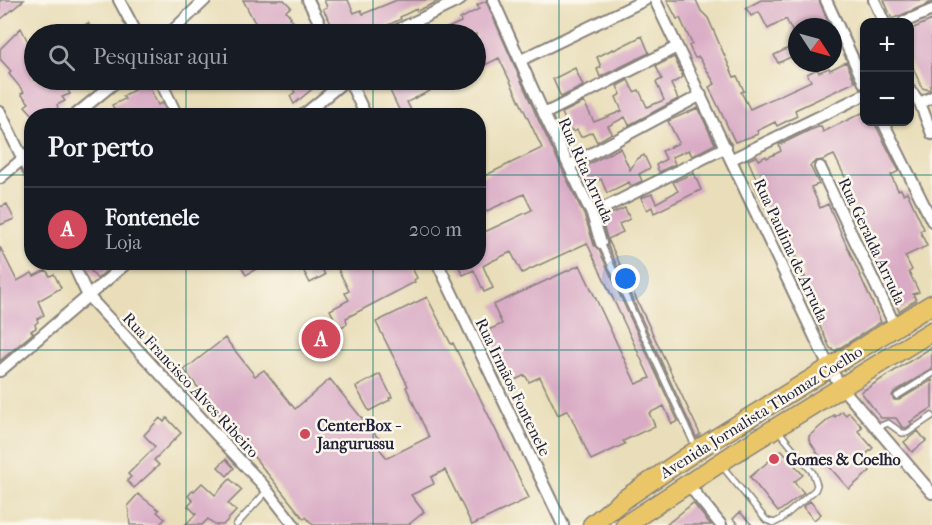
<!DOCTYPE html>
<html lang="pt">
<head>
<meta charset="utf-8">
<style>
	body { margin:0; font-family:"IM FELL French Canon",serif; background:#20242c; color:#f1f3f6 }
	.controls { position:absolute; right:18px; top:18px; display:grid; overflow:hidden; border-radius:12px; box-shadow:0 2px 4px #0004 }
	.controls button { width:54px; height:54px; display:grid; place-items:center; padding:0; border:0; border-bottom:2px solid #363941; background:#171b24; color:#f1f3f6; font:30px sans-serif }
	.compass { position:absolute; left:788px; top:18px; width:54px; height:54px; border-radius:50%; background:#171b24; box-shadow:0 2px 4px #0004; rotate:126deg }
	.you { position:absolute; left:626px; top:279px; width:21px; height:21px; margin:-15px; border:4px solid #fff; border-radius:50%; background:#1a73e8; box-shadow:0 0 0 9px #1a73e833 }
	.badge { display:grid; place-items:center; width:39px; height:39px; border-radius:50%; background:#d1495b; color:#fff; font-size:20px; font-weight:700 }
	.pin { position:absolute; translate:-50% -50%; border:3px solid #fff; box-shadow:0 2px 6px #0006 }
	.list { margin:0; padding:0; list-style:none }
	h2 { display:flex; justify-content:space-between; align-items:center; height:78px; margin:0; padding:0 24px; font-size:26px }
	h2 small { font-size:20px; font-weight:400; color:#9ea1a6 }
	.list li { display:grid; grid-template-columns:39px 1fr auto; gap:18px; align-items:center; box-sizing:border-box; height:84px; padding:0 24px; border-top:2px solid #363941 }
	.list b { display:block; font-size:22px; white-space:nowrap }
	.list p { margin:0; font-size:20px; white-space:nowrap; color:#9ea1a6 }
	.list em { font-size:20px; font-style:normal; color:#9ea1a6 }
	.icon { flex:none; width:33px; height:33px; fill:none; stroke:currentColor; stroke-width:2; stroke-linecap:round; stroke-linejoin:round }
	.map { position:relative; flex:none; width:932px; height:525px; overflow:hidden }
	.search { position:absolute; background:#171b24; box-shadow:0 2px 4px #0004; left:24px; top:24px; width:462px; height:66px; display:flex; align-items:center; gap:15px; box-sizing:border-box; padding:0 21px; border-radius:33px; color:#9ea1a6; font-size:22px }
	.panel { position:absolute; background:#171b24; box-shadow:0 2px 4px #0004; left:24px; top:108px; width:462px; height:162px; border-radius:24px }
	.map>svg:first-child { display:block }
</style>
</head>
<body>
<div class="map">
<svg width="932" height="525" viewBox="0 0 932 525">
	<rect width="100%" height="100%" fill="#fbf7ec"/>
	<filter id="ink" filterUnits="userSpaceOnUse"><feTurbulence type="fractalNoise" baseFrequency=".0167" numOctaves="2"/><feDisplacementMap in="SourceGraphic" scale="12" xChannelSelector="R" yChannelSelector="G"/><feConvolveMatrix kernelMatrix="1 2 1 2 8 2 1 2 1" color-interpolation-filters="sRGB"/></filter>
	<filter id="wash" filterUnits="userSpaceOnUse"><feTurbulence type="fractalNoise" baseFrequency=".008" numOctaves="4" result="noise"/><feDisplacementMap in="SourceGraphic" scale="24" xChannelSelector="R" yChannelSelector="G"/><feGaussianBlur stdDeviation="1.35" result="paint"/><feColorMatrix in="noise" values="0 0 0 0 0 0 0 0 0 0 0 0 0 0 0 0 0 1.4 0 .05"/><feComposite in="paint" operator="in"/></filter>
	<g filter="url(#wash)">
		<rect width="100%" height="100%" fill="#e9deb9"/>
		<g id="blocks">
			<path fill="#d9abc5" d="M0 0H24L0 20Z
				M243 0H284L291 7 286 11 291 17 290 18 304 34H268L254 21Z
				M324 0H348L354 13 361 10 363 14 397 0H441L417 11 416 9 400 17 401 19 369 34H337L323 9 327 7Z
				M667 0H696L701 11 708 18 734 77 737 76 744 91 741 92 750 109 811 81 807 74 817 69 819 72 829 68 830 70 846 62 855 82 795 110 797 116 777 126 775 122 757 131 758 134 753 136 735 142 709 87 715 84 699 57 695 58 689 46 692 44 680 18 677 19Z
				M761 0H819L830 27H797V40L786 19 768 29 759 12 751 16 746 8Z
				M884 0H932V2L892 19Z
				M486 1 537 117 585 217 594 245 599 250 678 421 672 424 664 406 649 413 655 426 623 441 625 444 591 460 568 410 558 415 540 377 529 382 525 375 507 384 484 332 502 324 493 305 580 265 636 384 650 378 587 243 522 273 511 252 490 262 483 266 493 288 484 292 474 270 463 275 459 267 468 262H478V235L532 210 524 194 478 215V179L542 148 499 58 481 67 476 57V34H434L461 22 460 19 479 9 477 5Z
				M932 20V85L930 86V90L922 88 909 59V30Z
				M88 23 96 34H70Z
				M21 28 32 50 28 53 34 60V80H63L70 94 62 97 65 101 57 105 59 112 55 116H34L25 106 29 103 21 94 24 92 9 74 11 71 0 59V49Z
				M642 36 649 53 600 77 597 69 601 67 597 57 613 49 614 50Z
				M797 44V54L778 63 774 55Z
				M674 57 683 77 671 84 678 99 629 125 625 117 608 126 612 133 597 142 592 132 581 137 577 130 574 132 572 130 562 135 558 126 566 122 562 113 584 102 594 122 622 111 616 97 621 94 617 86 628 80 634 92 639 90 647 107 664 100 656 82 662 79 656 66Z
				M575 68 583 86 561 97 553 79Z
				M146 80 158 105 162 103 167 112 164 116H103L114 109 112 105 125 99 123 96 134 90 132 86Z
				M286 80H323L294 104 290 96 295 92Z
				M385 80H424L430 91 407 102 414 116H402Z
				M698 108 715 144 692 156 689 150 672 157 675 164 659 172 656 165 666 159 662 151 679 143 668 121Z
				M864 112V122H874L899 171 891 175 898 190 901 189 903 194 907 192 924 229 920 231 927 246 905 256 912 270 909 272 919 292 913 294 916 300 899 311 882 274 883 273 870 248 876 245 866 224 860 227 841 186 848 183 834 155 823 160 816 161 810 166 819 184 811 187 816 198 820 208 828 204 881 322 835 351 830 348 818 322 824 318 817 302 811 305 799 280 805 277 796 257 790 260 780 240 785 237 775 217 771 219 755 186 752 180 756 178 748 160 757 156 759 160 766 156 767 158 781 151 779 145 810 130 821 126 823 132Z
				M620 148 630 170 637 159 644 155 650 168 639 174 642 181 631 186 629 182 607 193 601 179 587 186 579 169Z
				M694 173 701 190 654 213 652 207 647 210 641 198 652 194 656 203 678 191 673 182Z
				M7 204 14 219 0 225V207Z
				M625 208 630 219 619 224 623 232 608 239 700 434 696 437 608 246V241L601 218Z
				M0 247 17 281 32 273 34 276 46 270 50 276 54 274 61 288 38 301 44 315 37 319 38 322 35 324 36 328 31 331 33 333 0 361Z
				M94 262H116L97 279 88 267Z
				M239 262H268L246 275Z
				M299 262H319L325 275 310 283Z
				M350 262H393L396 267 409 262 417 278 414 280 415 282 346 318 347 324 339 328 330 310 349 300 345 293 349 291 338 269Z
				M427 297 451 344 453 343 529 498 472 525 445 470 431 477 434 484 411 495 424 512 408 525H313L306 517 304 519 184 370 225 338 255 376 264 370 295 409 330 379 382 443 378 447 387 458 429 437 406 387 408 386 376 322Z
				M932 347V369L894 392 892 396 894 400H899L932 380V408L910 422 912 424 906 428 902 427 896 418H881L861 392Z
				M380 374 392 397 389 398 390 400 369 411 356 387Z
				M842 411 846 415 849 412 862 427 858 431 873 448 863 457 870 471 849 489 818 454 809 440V436L834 415 835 417Z
				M160 418 164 422 167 418 181 433 154 460 159 465 134 488 127 481 131 477 128 474 155 447 144 435Z
				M918 431 926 441 912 452 904 442Z
				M782 450 803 475 794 482 804 493 778 512 750 477Z
				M226 459 234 468 227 476 218 467Z
				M230 479 242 490 228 504 236 511 223 525H215L208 519 202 525H185L196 514 188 506 193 501 188 496 193 490 194 491 202 483 215 495Z
				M138 494 159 510 157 512 165 519 159 525H130L128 505Z
				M810 501 821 514 814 520 803 507Z
				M693 503 711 525H666Z
				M740 512 752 525H739L733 519Z"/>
		</g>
	</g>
	<g filter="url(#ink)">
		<use href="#blocks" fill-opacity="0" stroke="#86807a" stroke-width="1.5"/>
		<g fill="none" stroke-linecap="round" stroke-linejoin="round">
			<defs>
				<path id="service" d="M601 243 695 446
					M897 396 932 374
					M876 428 888 423 902 433H907L932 416
					M722 466 766 520 774 523 780 520 815 490 817 485 813 473 777 429
					M236 525 267 491"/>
				<path id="minor" d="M119 0 137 34
					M308 0 325 34
					M493 0 544 114 592 214 601 243
					M655 0 829 367 842 388 932 493
					M826 0 864 83
					M874 0 884 22
					M904 22 932 10
					M169 34 205 0
					M389 34 460 0
					M521 60 645 0
					M160 80 177 116
					M349 80 366 116
					M910 90 920 103 932 134
					M920 103 932 97
					M0 112 32 178
					M544 114 677 47
					M74 116 118 80
					M302 116 346 80
					M883 122 932 221
					M732 159 864 95
					M570 165 701 95
					M820 167 896 328
					M0 178 32 151
					M592 214 726 147
					M72 262 88 296 263 485 294 525
					M437 262 563 525
					M0 371 128 262
					M687 483 721 525"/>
				<path id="primary" d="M592 525 623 500 697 450 932 304
					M625 525 735 453 932 331"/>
			</defs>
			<use href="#service" stroke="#86807a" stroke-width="8"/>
			<use href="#minor" stroke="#86807a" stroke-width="14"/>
			<use href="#primary" stroke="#86807a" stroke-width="21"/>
			<use href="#service" stroke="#fff" stroke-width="5"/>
			<use href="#minor" stroke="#fff" stroke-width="10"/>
			<use href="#primary" stroke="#ebc669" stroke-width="18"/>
		</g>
	</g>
	<path fill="none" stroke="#0f766e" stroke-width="1.5" stroke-opacity="0.55" d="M186 0V34M373 0V34M559 0V525M746 0V525M186 80V116M373 80V116M0 175H32M478 175H932M186 262V525M373 262V525M0 350H932"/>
	<g fill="#d1495b" stroke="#fbf7ec" stroke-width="2">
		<circle cx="305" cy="434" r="6"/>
		<circle cx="774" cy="459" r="6"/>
	</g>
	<g text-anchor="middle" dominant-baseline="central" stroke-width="5" stroke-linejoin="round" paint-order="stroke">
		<g font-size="16" fill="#22223b" stroke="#fbf7ec">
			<text transform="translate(586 170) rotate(66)">Rua Rita Arruda</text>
			<text transform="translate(872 241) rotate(65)">Rua Geralda Arruda</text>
			<text transform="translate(791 250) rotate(65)">Rua Paulina de Arruda</text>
			<text transform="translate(191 385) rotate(47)">Rua Francisco Alves Ribeiro</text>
			<text transform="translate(513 387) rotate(64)">Rua Irmãos Fontenele</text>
			<text transform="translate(761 412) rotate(-32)">Avenida Jornalista Thomaz Coelho</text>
		</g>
		<g font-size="16" font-weight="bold" fill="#22223b" stroke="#fbf7ec" text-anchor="start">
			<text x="317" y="425">CenterBox -<tspan x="317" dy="18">Jangurussu</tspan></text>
			<text x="786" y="459">Gomes &amp; Coelho</text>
		</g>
	</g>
</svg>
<div class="controls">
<button>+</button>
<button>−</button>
</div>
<svg class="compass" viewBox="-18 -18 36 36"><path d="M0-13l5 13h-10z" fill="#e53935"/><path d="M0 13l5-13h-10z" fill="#9ea1a6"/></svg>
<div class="you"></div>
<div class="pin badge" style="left:321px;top:339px">A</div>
<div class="search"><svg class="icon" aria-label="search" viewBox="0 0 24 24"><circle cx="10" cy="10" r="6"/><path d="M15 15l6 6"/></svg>Pesquisar aqui</div>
<section class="panel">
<h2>Por perto<small></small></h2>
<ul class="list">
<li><span class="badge">A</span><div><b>Fontenele</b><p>Loja</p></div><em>200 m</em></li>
</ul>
</section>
</div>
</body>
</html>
